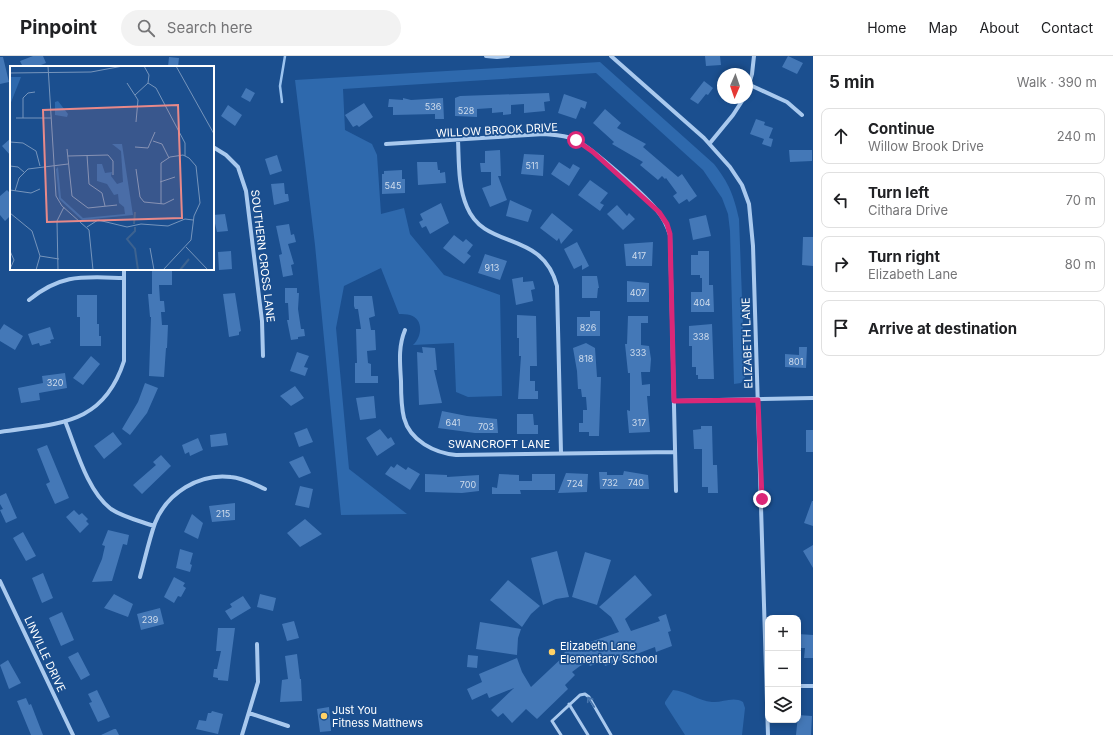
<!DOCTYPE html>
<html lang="en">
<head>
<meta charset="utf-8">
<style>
	body { margin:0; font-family:Inter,sans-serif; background:#f2f2f2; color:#202124 }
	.controls { position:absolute; right:12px; bottom:12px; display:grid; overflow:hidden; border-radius:8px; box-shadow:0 2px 6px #0003 }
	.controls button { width:36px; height:36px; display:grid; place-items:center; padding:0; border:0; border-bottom:1px solid #e0e0e0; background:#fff; color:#202124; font:20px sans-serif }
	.compass { position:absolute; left:717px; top:12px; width:36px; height:36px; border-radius:50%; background:#fff; box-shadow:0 2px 6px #0003; rotate:182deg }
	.stop { position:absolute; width:12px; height:12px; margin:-9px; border:3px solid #db2777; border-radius:50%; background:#fff }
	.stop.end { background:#db2777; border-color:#fff; box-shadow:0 1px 4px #0008 }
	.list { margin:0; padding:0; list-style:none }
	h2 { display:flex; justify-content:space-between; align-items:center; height:52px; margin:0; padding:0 16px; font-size:17px }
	h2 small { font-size:13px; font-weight:400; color:#757577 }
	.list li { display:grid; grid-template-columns:26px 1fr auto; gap:12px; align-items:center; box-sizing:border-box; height:56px; margin:0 8px 8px; padding:0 8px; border:1px solid #e0e0e0; border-radius:8px }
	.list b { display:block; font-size:15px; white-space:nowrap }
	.list p { margin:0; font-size:13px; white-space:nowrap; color:#757577 }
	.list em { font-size:13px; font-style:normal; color:#757577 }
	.icon { flex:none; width:22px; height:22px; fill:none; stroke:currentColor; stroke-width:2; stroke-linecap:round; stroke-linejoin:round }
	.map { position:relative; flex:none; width:813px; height:679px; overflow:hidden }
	header { display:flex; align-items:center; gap:24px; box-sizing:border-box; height:56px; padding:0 20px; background:#fff; border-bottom:1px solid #e0e0e0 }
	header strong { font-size:19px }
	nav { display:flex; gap:22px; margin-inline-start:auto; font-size:14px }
	.search { width:280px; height:36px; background:#f2f2f2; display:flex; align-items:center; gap:10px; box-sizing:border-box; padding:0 14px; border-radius:22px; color:#757577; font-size:15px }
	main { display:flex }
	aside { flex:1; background:#fff }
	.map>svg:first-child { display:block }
</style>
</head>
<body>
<header>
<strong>Pinpoint</strong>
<div class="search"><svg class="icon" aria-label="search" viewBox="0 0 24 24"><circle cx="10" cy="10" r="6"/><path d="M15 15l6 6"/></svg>Search here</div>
<nav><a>Home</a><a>Map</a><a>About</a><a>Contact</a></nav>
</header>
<main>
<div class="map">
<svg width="813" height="679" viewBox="0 0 813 679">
	<rect width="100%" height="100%" fill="#1b4f8f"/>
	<path fill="#2e69ad" d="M600 6 714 108C729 127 734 140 739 163L745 322 741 327 734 328 730 175 728 158 722 142 703 114 596 17 343 33 345 74 372 88 377 99 381 158 404 152 410 178 444 219 500 239 502 340 468 341 456 336 454 287 413 289C422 281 424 263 410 259 407 258 402 258 399 258L381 212 344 230 336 272 349 413 407 458 341 459 315 189 295 24Z
		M673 634C687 635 698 645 712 646 722 647 733 640 743 646L745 652 742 679H685L665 648V646Z"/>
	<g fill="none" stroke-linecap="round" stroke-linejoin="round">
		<path stroke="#9cc4f0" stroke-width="2.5" d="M282 46 280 30 285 0"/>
	</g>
	<path fill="#4478b7" d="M33 0H43L46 7 36 11H23L20 5Z
		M705 0H720L721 9 706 10Z
		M788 0 803 7 797 18 782 11Z
		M0 1H3L9 26 0 28Z
		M169 1 179 2 178 11H168Z
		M704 25 713 32 708 39 706 38 698 48 690 43Z
		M246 32 255 37 250 46 241 41Z
		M549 37 550 45 544 46 545 55 524 57V48L511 49V58L503 59V56L492 57V52L477 53V61L455 60V42L460 40Z
		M564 38 587 46 585 53 581 51 576 63 558 57Z
		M403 42 411 44 443 42 444 63H435V58L393 59V51H388L389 43 403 44Z
		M364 47 373 61 359 71 357 69 353 71 345 59Z
		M228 49 242 59 235 70 221 60Z
		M605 53 621 67 617 72 646 88 643 91 678 121 682 118 697 140 689 146 687 143 679 148 673 140 677 137 666 122 665 123 662 120 658 124 640 109 643 106 612 88 614 86 593 67Z
		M756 63 765 66 764 69 773 72 769 82 773 83 771 91 762 88 764 83 750 78Z
		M11 82V100L2 90Z
		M500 94 501 120H498L507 144 490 151 482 132 491 129V116H481L480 107H485V95Z
		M789 94H812V105L790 106Z
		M524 98 544 99 543 120 521 118Z
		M277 99 282 115 270 119 265 103Z
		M417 106H437L438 114H440V117L445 116 446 127 418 129Z
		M559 106 570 113 573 108 580 112 569 130 551 118Z
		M402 114V123H405V137L382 138V118H384V115Z
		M590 124 608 137 600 147 604 149 600 155 578 139Z
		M284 127 285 138H288L289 145 274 149 271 128Z
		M7 134 11 138V159L5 165 0 159V140Z
		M510 144 532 154 528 166 506 160Z
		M441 147 449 167 430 178 426 170 422 172 419 166 423 164 420 158Z
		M617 149 627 160 629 157 635 163 623 174 607 158Z
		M552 157 573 174 561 188 559 182 557 185 540 172Z
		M225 158 228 175 217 176 213 159Z
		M706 159 711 180 693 184 689 163Z
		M289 168 291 179 294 178 296 186 288 188 294 208 291 209 293 219 283 221 279 199 282 198 276 170Z
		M454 179 463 186 466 183 473 189 467 197 471 200 464 208 443 192Z
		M803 181H813V210L802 209Z
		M577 186 589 210 582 214V209L574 213 564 193Z
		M653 186 652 210H626L624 188Z
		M231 195 232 213 219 214 218 196Z
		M698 195H709V229H713L714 256H691V236H702V222H700V219H691V199H698Z
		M485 198 507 205 500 224 478 217Z
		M152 213H172V229H159L160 245H164L165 256H161L162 269H168L167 292H166L164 321 149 320 151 261H150L148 238H152Z
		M582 220H597L599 232H598L597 242H582Z
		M523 221V226L533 225 535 233 531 234 533 245 516 249 512 223Z
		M627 225 649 227V246H627Z
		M285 232H297V237H299L298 253 301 273H304L305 280 298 281V283L291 284 287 264H289L288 247H285Z
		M235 237 241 275 239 276V279L229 281 223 238Z
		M77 239H97V268H99V280H101V290H80V261H77Z
		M354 240H372L375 260 369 262 371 274H375L376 294 367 295 368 307 371 308V320H378V327H355V307H357L356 273H361L358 253H355L354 250Z
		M590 255H600V280H577V261H590Z
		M517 259 536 260 537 310H530V325H535V335H538V343H518L521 300H519V282H517Z
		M628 260H648V267H641V289L649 290 651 303 650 316H641L642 329 650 328V340H647L650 376 629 377 627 354 630 355V317H628L625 288H627Z
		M4 268 23 280 15 294 0 285V274Z
		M712 268 714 323H698V319H696V311H692V290H689V270Z
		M50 271 54 283 50 284 51 287 40 290 39 287 32 289 28 278Z
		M586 287 595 292 597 321H601L599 380H589V376H579V367H583V354H587L586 341H582L581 333H578L577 315 573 292Z
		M422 291 435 292 437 314H434L442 347 419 349 417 296 423 297Z
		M799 291H807L806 312 785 311V298L799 299Z
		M297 296 309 300 304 311 308 312 305 320 290 315Z
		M91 300 100 308 83 329 73 322Z
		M65 317 67 332 39 337 40 344 21 347 18 332 43 327 42 320Z
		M145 327 158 332 147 357 130 379 122 373 138 346Z
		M295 330 304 342 291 350 280 340Z
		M374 340 376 362 360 364 356 342Z
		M442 355 467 360 497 363 498 377H475L438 372Z
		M517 358H533L534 369H538V378H517Z
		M701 370H712L713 409H717L718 437H708V431H702V393H694L693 374 701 373Z
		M307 372 313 386 299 391 294 377Z
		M380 373 388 383 391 381 395 388 377 400 366 382Z
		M806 374H813V396H806Z
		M113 376 122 388 104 403 94 390Z
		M226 377 228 389 211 391 210 379Z
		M198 382 203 394 190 400 189 396 185 398 182 389Z
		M47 389 69 442 55 448 46 428 50 426 37 393Z
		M161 399 171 410 142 438 133 429 156 409 153 406Z
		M303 400 311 417 299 422 289 406Z
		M397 408 406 414 408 411 420 418 410 434 385 418 391 410 394 412Z
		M624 415 648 419 649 433H600L599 416H607V419H623Z
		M566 417 588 418 587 436 558 437Z
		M425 418 447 419V421L479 419V435L462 437 425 436Z
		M499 418 519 419V425H532V418H555V434H520L521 438H492V431L497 432Z
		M300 430 313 433 309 452 295 449Z
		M6 437 17 462 6 467 0 454 3 453 0 448V440Z
		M812 445H813V470L804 467Z
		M235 447V464L212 466 209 450Z
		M74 454 79 459 82 457 88 463 86 465 89 468 80 477 66 461Z
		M192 458 203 467 198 483 184 476Z
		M305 463 322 478 300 491 287 477Z
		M108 474 129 479 127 489 123 488 112 525 92 526 102 503 105 490 102 489Z
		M23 476 36 500 26 505 13 482Z
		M813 489V512L803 495Z
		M180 493 193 497 190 508 192 509 190 516 176 512Z
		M557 495 569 541 556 543 543 549 531 502Z
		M585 496 611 504 597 549 572 541Z
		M43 517 53 542 42 547 32 522Z
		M635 519 652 539 625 563 631 575 660 565 658 561 666 558 671 575 668 576 672 590 656 596 655 591 605 610 603 605 590 610 588 606 580 610 572 616 575 619 565 629 568 633 537 663 526 653 512 667 503 657 498 661 491 654 514 632 489 642 487 637 472 644 467 633 482 626 479 618 517 602 522 616 531 631 565 599 564 597 567 594 619 576 611 561 599 551Z
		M174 521 185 527 183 530 186 532 181 541 178 540 174 547 164 541Z
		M508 524 540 550 531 558 522 571 490 544Z
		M114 538 133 548 128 561 104 552Z
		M260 538 276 542 273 555 257 551Z
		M243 540 251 552 231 564 225 555 232 551 230 548Z
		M160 552 164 568 141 574 137 558Z
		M62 556 74 584 61 590 49 562Z
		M294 565 299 582 287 585 282 568Z
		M480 566 521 573 518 582 517 599 476 593Z
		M218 572H235L228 625 218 624V622L213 621 214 613H217L221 595H216Z
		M798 578 813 579V602H804L805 592H798Z
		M78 596 90 619 81 624 68 601Z
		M297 598 300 623H301L302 645 280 646 282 624 288 623 285 600Z
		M468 599 478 600 477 612 467 611Z
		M8 604 21 627 9 633 0 609Z
		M97 634 110 661 98 666 89 647 92 646 88 638Z
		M26 642 29 649 31 648 43 679H31L17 645Z
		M329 651 331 675 320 676 317 653Z
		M212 655 223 658 218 678 196 673 199 664 206 665 208 657H211Z
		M798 659 812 660 811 679H796Z
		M114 673H116L119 679H101Z"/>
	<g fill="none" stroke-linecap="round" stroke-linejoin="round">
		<path stroke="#a9c9ee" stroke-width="3" d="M569 648 588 679
			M561 679 552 665 580 639 585 638 589 641 611 679"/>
		<path stroke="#a9c9ee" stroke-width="4" d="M486 0 497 1 508 0
			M611 0 704 82 730 111 742 129 749 148 753 190 768 679
			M750 29 787 46 802 59
			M747 35 752 18 754 0
			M458 84C459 106 458 131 467 151 485 195 542 173 557 230L561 397
			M710 87 733 59 744 42
			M386 88 544 78C555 79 564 79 574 83 591 91 648 141 659 157 664 163 667 170 670 179L676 435
			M213 91 226 99 238 111 246 135 262 265 263 300
			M29 244C62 217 84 221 124 222
			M405 274C398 291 400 307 401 325 401 337 401 350 404 362 410 385 435 397 456 399L675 396
			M674 345 813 342
			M65 365C76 392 87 435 111 453 123 461 140 465 154 470
			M0 376C58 367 103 370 124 305V213
			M140 521C145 503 149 484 155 467 167 437 199 417 231 421 243 422 254 428 265 433
			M0 525 73 679
			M798 630H813
			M249 657 288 670
			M242 679 258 626 257 588"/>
	</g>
	<defs><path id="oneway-shaft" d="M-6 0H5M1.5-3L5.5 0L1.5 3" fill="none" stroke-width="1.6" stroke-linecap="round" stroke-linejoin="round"/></defs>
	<use stroke="#4674ac" href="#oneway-shaft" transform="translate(591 646) rotate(-123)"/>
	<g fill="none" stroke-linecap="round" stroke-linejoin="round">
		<path stroke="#db2777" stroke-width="5" d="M576 84 593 96 659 156 667 168 670 178 674 345 758 344 762 443"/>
	</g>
	<g fill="#ffd166" stroke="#1b4f8f" stroke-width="1.5">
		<circle cx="552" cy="596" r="4"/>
		<circle cx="324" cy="660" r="4"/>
	</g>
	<g text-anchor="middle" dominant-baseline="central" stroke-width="3.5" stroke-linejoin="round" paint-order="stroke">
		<g font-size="9" fill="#d0dded">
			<text x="433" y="50">536</text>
			<text x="466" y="54">528</text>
			<text x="532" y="109">511</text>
			<text x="393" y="129">545</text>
			<text x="639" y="199">417</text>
			<text x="492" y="211">913</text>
			<text x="638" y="236">407</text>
			<text x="702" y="246">404</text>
			<text x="588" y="271">826</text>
			<text x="701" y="280">338</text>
			<text x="638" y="296">333</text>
			<text x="586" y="302">818</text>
			<text x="796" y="305">801</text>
			<text x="55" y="326">320</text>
			<text x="453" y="366">641</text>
			<text x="639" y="366">317</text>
			<text x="486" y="370">703</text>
			<text x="610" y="426">732</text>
			<text x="636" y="426">740</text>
			<text x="575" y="427">724</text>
			<text x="468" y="428">700</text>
			<text x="223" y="457">215</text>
			<text x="150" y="563">239</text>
		</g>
		<g font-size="11" fill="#fff" stroke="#1b4f8f">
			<text transform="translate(497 74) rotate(-3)">WILLOW BROOK DRIVE</text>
			<text transform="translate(263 200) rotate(83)">SOUTHERN CROSS LANE</text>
			<text transform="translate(747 287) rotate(-92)">ELIZABETH LANE</text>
			<text x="499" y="388">SWANCROFT LANE</text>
			<text transform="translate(45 598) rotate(65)">LINVILLE DRIVE</text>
		</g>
		<g font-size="11" fill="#fff" stroke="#1b4f8f" text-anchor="start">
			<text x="560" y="590">Elizabeth Lane<tspan x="560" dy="13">Elementary School</tspan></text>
			<text x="332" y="654">Just You<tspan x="332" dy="13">Fitness Matthews</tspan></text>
		</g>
	</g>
	<g transform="translate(10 10)">
		<rect width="204" height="204" fill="#1b4f8f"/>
		<path d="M0 11H11L0 39ZM48 35 58 48 57 51 45 49V36ZM102 78H112L123 149 72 154 49 133 46 103 48 101 51 132 73 152 115 148 114 141 109 137 108 128 104 129 97 118 87 115V98H92L95 107 102 106 101 110 107 118 113 116 111 85Z" fill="#2e69ad"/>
		<path fill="none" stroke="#3c6290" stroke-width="2" d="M124 158 125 146M125 161V165L117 173 125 183 128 204M170 204 179 193"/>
		<path fill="none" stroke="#7695bc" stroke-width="1" d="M38 0 46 130 52 140 79 164 83 204M166 0 204 68M0 7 81 6 113 0M117 17 128 34 126 56M138 17 146 22 175 77V90M125 29 138 17 139 9 134 0M6 52H41M13 52V32L18 27 25 26M143 75 152 78 159 92M0 76 13 77 26 85 30 100M125 81 138 82 145 66M57 83 62 130 78 142 107 139M77 89 79 118 92 127 95 140M58 90 98 89 103 95V109M0 100 8 101 14 106M126 103 130 131 134 136 154 138 164 133M150 116 165 111M0 124 21 127 30 123M5 125 9 112 18 103 58 98M151 138V97L160 91 173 89 179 92 186 100 190 137 184 150 181 174 153 204M0 147 22 165 30 190 49 193M77 161 88 154 117 161 131 158 158 160 175 153 183 154M176 181 198 204M140 182 144 204M0 185 4 194 0 203M26 204 30 190M48 204 47 155 54 141"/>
		<path fill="#e88989" fill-opacity="0.15" stroke="#e88989" stroke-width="2" d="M168 39 172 152 37 156 33 44Z"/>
		<rect width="204" height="204" fill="none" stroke="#fff" stroke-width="2"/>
	</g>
</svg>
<div class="controls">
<button>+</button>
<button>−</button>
<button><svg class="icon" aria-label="layers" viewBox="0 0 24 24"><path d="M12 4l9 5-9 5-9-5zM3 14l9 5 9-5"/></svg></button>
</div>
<svg class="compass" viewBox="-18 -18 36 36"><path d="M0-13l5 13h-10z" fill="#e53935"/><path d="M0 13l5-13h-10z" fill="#757577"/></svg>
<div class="stop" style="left:576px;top:84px"></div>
<div class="stop end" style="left:762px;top:443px"></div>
</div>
<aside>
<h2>5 min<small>Walk · 390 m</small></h2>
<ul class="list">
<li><svg class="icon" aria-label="ahead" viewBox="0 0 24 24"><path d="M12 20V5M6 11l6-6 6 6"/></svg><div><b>Continue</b><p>Willow Brook Drive</p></div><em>240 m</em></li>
<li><svg class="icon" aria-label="left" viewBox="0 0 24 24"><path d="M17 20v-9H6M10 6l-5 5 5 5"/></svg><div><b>Turn left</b><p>Cithara Drive</p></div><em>70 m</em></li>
<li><svg class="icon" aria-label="right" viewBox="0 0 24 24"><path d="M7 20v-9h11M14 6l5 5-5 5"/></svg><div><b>Turn right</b><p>Elizabeth Lane</p></div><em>80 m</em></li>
<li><svg class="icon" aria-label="arrive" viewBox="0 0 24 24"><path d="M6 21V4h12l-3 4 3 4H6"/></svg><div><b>Arrive at destination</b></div></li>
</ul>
</aside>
</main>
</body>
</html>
